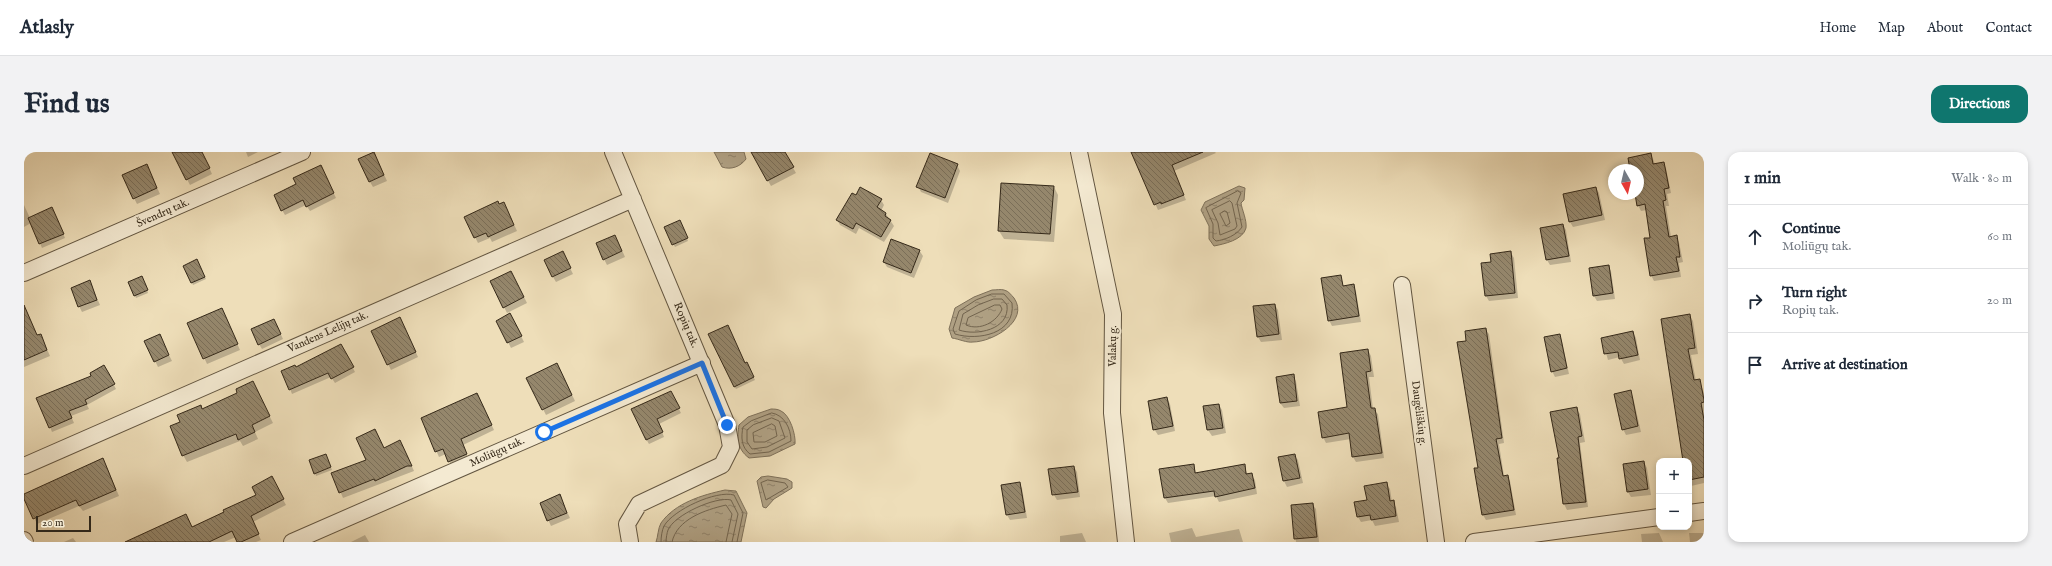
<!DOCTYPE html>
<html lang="en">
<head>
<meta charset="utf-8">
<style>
	body { margin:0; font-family:"IM FELL English",serif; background:#f2f2f3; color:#1f2937 }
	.controls { position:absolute; right:12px; bottom:12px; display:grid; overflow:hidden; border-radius:8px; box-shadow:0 2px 6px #0003 }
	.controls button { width:36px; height:36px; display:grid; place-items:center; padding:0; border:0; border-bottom:1px solid #e0e1e3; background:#fff; color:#1f2937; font:20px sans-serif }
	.compass { position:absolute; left:1584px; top:12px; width:36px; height:36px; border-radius:50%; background:#fff; box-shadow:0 2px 6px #0003; rotate:172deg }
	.scale { position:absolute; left:12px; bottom:10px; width:55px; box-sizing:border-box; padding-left:4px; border:2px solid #352919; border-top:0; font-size:11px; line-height:14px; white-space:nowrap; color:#352919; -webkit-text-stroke:3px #f4ead2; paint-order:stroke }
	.stop { position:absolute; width:12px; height:12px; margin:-9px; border:3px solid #1a73e8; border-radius:50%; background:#fff }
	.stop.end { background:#1a73e8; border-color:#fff; box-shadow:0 1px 4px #0008 }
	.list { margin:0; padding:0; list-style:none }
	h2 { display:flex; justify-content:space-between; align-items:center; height:52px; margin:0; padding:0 16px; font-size:17px }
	h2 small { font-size:13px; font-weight:400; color:#747a83 }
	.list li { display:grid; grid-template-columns:26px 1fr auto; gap:12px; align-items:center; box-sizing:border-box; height:64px; padding:0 16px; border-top:1px solid #e0e1e3 }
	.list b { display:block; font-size:15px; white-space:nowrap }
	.list p { margin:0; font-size:13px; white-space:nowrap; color:#747a83 }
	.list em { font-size:13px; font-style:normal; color:#747a83 }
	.icon { flex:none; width:22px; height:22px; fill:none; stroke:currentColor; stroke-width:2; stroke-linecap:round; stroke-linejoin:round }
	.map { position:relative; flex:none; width:1680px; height:390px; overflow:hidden; border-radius:12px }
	header { display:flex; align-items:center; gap:24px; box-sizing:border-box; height:56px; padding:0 20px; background:#fff; border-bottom:1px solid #e0e1e3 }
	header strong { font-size:19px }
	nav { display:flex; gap:22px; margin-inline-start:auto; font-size:14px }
	.intro { display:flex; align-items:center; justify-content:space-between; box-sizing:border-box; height:96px; padding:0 24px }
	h1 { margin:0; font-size:28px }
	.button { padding:10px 18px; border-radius:12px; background:#0f766e; color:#fff; font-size:14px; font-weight:700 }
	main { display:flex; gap:24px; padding:0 24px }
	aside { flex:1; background:#fff; border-radius:12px; box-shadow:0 2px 6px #0003 }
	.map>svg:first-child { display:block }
</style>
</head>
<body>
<header>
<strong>Atlasly</strong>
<nav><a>Home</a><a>Map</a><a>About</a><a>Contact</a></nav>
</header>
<div class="intro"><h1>Find us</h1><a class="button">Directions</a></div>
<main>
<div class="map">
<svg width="1680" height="390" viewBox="0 0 1680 390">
	<defs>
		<pattern id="water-ripples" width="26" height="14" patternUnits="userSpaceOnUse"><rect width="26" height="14" fill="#afa083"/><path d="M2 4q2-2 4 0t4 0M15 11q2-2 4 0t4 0" fill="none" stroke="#8f826a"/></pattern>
		<pattern id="building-back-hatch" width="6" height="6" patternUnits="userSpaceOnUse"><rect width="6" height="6" fill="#95876c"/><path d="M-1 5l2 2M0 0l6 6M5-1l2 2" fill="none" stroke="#7a6e58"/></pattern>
	</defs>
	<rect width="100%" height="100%" fill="#eedeb9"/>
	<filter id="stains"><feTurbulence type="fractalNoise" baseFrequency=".005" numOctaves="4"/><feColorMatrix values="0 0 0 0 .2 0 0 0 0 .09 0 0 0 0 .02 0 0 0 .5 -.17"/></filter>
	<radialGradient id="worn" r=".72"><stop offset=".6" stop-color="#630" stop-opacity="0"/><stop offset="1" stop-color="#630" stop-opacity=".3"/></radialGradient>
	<path fill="url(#water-ripples)" stroke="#7e7059" d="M690 0H720L722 7C716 15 707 18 698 15Z
		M1215 34 1221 36 1220 48 1217 51C1218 58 1223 68 1222 76 1219 88 1200 92 1190 94L1185 87V74L1177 58 1181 50Z
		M968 138C972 138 977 137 980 138 985 139 987 143 990 146 1006 169 968 190 949 190 943 191 935 187 928 186L925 177 931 156 950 145Z
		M747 257C750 257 754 257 757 259 766 263 772 283 771 292L746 304 725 306C713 297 713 286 715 273L724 265Z
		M744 324 763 327 768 330V336L750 347 742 356 739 355 733 329 737 325Z
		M701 338 712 339 723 361 717 390H632C634 385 634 376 637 371 651 351 678 343 701 338Z"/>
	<path fill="#0003" d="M149 0H178L188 22 166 33Z
		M222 0H234L224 5Z
		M728 0H760L772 21 747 34Z
		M1108 0H1191L1192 1 1150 19 1162 48 1134 58Z
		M1627 2 1631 12 1639 11 1642 16 1647 41 1643 42 1645 54H1642L1647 85 1652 84 1655 90 1659 110 1655 111 1657 125 1630 129 1627 123 1628 86 1623 58 1617 59 1614 53 1612 42H1614V18H1607Z
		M353 7 363 29 349 35 346 30Z
		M933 13 936 19 924 51 897 40 894 34Z
		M125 18 136 42 113 52 110 46Z
		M299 19 312 46 286 59 282 53 261 63 258 58Z
		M1030 35 1034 43 1030 90 980 87 975 79Z
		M1572 36 1575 41 1581 68 1549 75 1546 70Z
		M832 45 857 48 860 53 857 59 862 62 870 74 860 90 835 76 832 82 816 73 813 68Z
		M0 53 6 66 30 60 41 86 18 96 7 71 0 75Z
		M475 53 483 57 493 79 468 90 466 86 454 91 441 65Z
		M657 72 664 89 651 95 641 76Z
		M1539 73 1542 78 1547 110 1526 113 1523 108 1517 77Z
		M594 89 601 105 583 113 580 107Z
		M895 98 899 104 890 126 863 115 860 110Z
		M1487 101 1490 106 1494 146 1465 149 1462 144 1468 111Z
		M541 106 549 122 532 130 529 125Z
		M174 111 182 127 169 133 160 114Z
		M1584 114 1587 119 1591 147 1573 149 1570 144Z
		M1316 124 1320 135 1329 133 1332 139 1337 170 1308 174 1305 168Z
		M490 125 503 151 483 161 480 155Z
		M119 128 124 141 112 146 105 131Z
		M66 130 76 153 58 160 55 154Z
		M1251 153 1254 158 1258 188 1237 190 1234 185 1230 155Z
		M1 156 13 184 19 188 26 204 0 215Z
		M200 163 216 198 183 212 165 172Z
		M1666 164 1669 169 1674 202 1667 203 1672 229 1675 228 1680 241V331L1667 334 1665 331V309H1661L1638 168Z
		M250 168 259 187 238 197 235 192Z
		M489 168 500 190 487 196 484 190Z
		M379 172 394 205 367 218 348 179Z
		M1461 177 1465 182 1480 291 1475 292 1480 324H1483L1486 329 1492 363 1462 368 1459 363 1443 189Z
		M1609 180 1612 186 1616 208 1600 212 1596 205 1584 208 1578 187Z
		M1535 183 1538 189 1545 222 1531 225 1528 219Z
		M138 189 148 209 134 215 122 190Z
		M317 193 331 220 311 231 307 225 268 242 266 237 272 216Z
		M1344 198 1347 204 1350 225H1345L1349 257 1354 262 1360 306 1332 310 1329 305 1327 287 1302 291 1299 285 1324 256Z
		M721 212 724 214 731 228 712 237 710 234Z
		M80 214 92 237 63 253 65 257 47 264 50 271 28 280 26 275Z
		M536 218 551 249 522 263 519 257Z
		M1269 224 1272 229 1276 254 1260 256 1256 251Z
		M232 237 249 271 231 280 234 287 219 294 216 289 163 310 159 303 179 258Z
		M1606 239 1609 245 1617 280 1602 283 1599 277Z
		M646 240 657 261 635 272 640 285 625 292 622 287Z
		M1143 246 1146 252 1151 279 1134 283 1130 277Z
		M455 247 470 278 439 293 445 308 428 315 422 302 415 305 398 267Z
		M1195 253 1198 258 1202 281 1188 284 1184 278 1181 255Z
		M1552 256 1556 262 1561 290 1556 291 1564 355 1543 358 1540 352 1534 307H1536Z
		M379 295 390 319 319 346 309 322 343 308 360 297Z
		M1270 303 1274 308 1279 331 1263 335 1260 329 1255 306Z
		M303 305 308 318 292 324 291 321Z
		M1620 310 1623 316 1627 343 1607 345 1604 340 1600 313Z
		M82 313 95 344 59 359 55 354 13 372 0 343Z
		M1169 313 1173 322 1220 314 1224 323H1227L1231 328 1233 342 1195 350 1192 344 1144 351 1141 346Z
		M1050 315 1053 320 1056 345 1033 348 1030 343 1026 318Z
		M247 325 262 353 229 370 237 388 232 390H214L212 385 200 390H105L168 376 233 343Z
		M995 331 998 336 1003 366 986 368 983 363Z
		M1362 331 1366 337 1368 350 1372 355 1375 370 1351 374 1348 368 1337 370 1334 365 1344 348Z
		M538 349 546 366 527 374 517 352Z
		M1288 352 1292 357 1295 390H1272L1268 354Z
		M1168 376 1172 385 1215 377 1219 390H1147L1145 381Z
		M1058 381 1062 390H1036V384Z
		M1635 381 1639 390H1618L1617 382Z
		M1665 381H1680V390H1666Z
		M341 383 345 390H327Z
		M49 386 52 390H40Z"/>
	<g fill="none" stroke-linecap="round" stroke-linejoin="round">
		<path stroke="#72644e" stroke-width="1" d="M1214 39 1217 41 1213 51 1218 75C1213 83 1201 88 1192 89L1189 86V72L1182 56Z
			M1206 49 1208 51 1213 74 1211 77 1196 83 1194 71 1188 58Z
			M1201 59 1203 60 1206 71 1202 74 1196 62Z
			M968 142H980L988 151C992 182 954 189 931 182L929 177 935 159 952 148Z
			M970 147H978L983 153C986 178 952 184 935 178L939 162 954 153Z
			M971 153H976L978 157C973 170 956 179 942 173L944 166Z
			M748 261C760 263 767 276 767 289L745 300 726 302C717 295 717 285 719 275L727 269Z
			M748 266 755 269 761 286 743 295 728 297 723 290V278L729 273Z
			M748 272 751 274 753 284 741 290H730L729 281Z
			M744 328 761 331 764 335 742 348 737 331Z
			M637 390C637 385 638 378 640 374 649 358 692 338 710 343L719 361 713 390
			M642 390C642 386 643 381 644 378 650 363 692 344 707 348L714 362 708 390
			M648 390C653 367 681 358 702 353L708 362 702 390"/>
	</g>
	<path fill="url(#building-back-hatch)" stroke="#352919" d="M148 0H178L186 16 162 28Z
		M350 0 360 23 345 30 334 7Z
		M727 0H761L770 15 743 29Z
		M1107 0H1179L1148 13 1160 43 1137 52V50L1130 53Z
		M906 1 934 12 921 46 892 35Z
		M1627 1 1629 12 1640 10 1645 36 1640 37 1642 48 1639 49 1645 85 1653 83 1656 105H1652L1655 119 1626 124 1620 86H1626L1621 52 1613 54 1611 42H1614V18H1606L1604 6Z
		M123 12 133 36 109 47 98 23Z
		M297 13 310 41 282 55 279 48 257 59 250 43 272 32 269 26Z
		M977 31 1030 34 1026 82 974 79Z
		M836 35 858 47 853 55 862 61 861 64 867 68 857 85 832 71 829 77 812 68 828 41 832 43Z
		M1572 35 1578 63 1545 70 1539 42Z
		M474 49 475 52 480 50 490 73 464 85 462 81 450 86 440 65Z
		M28 55 40 82 15 92 4 66Z
		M656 68 664 86 648 93 640 75Z
		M1539 72 1545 104 1522 108 1516 76Z
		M591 83 598 99 579 108 572 91Z
		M867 87 896 98 887 121 859 110Z
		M539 99 547 116 528 125 520 108Z
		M1487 99 1491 141 1461 144 1457 111 1467 110 1466 102Z
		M173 107 181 125 167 131 159 114Z
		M1585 113 1589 141 1569 144 1565 116Z
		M487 119 500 145 479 156 466 129Z
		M1317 123 1319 134 1330 132 1335 164 1304 169 1297 126Z
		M118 124 124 138 110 144 104 130Z
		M66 128 73 148 54 155 47 136Z
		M1251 152 1255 182 1233 185 1229 154Z
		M0 153 13 183 17 182 23 198 0 208Z
		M198 156 214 192 179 207 163 171Z
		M486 161 498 184 483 191 472 169Z
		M1666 162 1671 196 1664 197 1670 228 1676 227 1680 248V250L1677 251 1680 268V325L1665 328V309H1659L1637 167Z
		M376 165 392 200 363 213 347 179Z
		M250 167 257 182 234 193 227 177Z
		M704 173 721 211 723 210 730 225 710 235 684 182Z
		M1462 176 1478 286 1472 287 1479 324 1484 323 1490 358 1458 363 1450 316H1454L1433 190 1442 189 1441 179Z
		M1609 179 1614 203 1595 207 1594 200 1580 202 1577 186Z
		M136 182 145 203 130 210 120 189Z
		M1536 182 1543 216 1527 220 1520 185Z
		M317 192 330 215 307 227 304 221 265 238 257 219 271 213 272 215Z
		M1344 197 1347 219 1342 220 1347 256H1351L1358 301 1328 305 1325 281 1298 286 1294 260 1323 255 1316 201Z
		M533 211 548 243 518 258 502 226Z
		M80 213 91 232 61 248 63 252 45 259 48 266 25 276 12 246 67 224 66 221Z
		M1270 222 1273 249 1256 251 1252 225Z
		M229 229 246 264 228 273 231 280 214 288 212 282 158 304 146 274 156 270 153 263 177 253 178 257 213 241 212 237Z
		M1607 238 1614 274 1598 278 1590 242Z
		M647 239 656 256 633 267 639 280 622 288 607 257Z
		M453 241 468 273 437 287 443 302 424 310 419 297 411 300 397 266Z
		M1143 245 1149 274 1129 278 1124 249Z
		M1195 252 1199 276 1183 278 1179 254Z
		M1553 255 1558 284 1554 285 1562 350 1539 352 1533 306H1535L1526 260Z
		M351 277 360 296 376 288 388 314H383L351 329 350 327 315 341 307 321 342 308 332 286Z
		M302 302 307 315 290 322 285 308Z
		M1271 302 1276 326 1259 329 1254 305Z
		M79 306 92 338 55 354 52 348 9 367 0 347V342Z
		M1620 309 1624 337 1603 340 1599 312Z
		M1170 312 1171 321 1221 312 1222 322 1228 321 1231 336 1191 345 1190 339 1140 346 1135 317Z
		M1050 314 1054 340 1028 343 1024 317Z
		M248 324 260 347 227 364 235 382 217 390H213L208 379 185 390H101L162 362 168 375 200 360 199 358 232 343 228 335Z
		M996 330 1001 360 982 363 977 333Z
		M1363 330 1366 349 1370 348 1372 364 1347 368 1346 363 1333 365 1330 350 1343 348 1340 334Z
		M536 342 543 361 523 369 516 351Z
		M1289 351 1293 385 1270 387 1267 353Z"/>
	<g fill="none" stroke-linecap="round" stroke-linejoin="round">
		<defs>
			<path id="street" d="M589 0 703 273 707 295 698 313 615 352 603 372 606 390
				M1055 0 1089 162 1088 261 1102 390
				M0 121 278 0
				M1378 133 1412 390
				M0 314 609 47
				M1665 361 1680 359
				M0 388 1 390
				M268 390 678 211
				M1450 390 1635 365"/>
		</defs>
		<use href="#street" stroke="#635641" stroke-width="18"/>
		<use href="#street" stroke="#f4ead2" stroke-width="16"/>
	</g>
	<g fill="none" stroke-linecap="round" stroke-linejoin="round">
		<path stroke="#1a73e8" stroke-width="5" d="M520 280 678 211 703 273"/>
	</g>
	<g text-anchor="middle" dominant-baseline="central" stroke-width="4" stroke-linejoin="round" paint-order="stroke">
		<g font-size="11" fill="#352919" stroke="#f4ead2">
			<text transform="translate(139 61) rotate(-24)">Švendrų tak.</text>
			<text transform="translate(662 173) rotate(67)">Ropių tak.</text>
			<text transform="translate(304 180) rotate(-24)">Vandens Lelijų tak.</text>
			<text transform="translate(1089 194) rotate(-89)">Valakų g.</text>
			<text transform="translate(1395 261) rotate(83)">Daugėliškių g.</text>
			<text transform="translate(473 300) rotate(-24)">Moliūgų tak.</text>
		</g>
	</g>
	<rect width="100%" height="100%" filter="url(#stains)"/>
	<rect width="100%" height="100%" fill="url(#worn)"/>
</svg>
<div class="controls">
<button>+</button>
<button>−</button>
</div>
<svg class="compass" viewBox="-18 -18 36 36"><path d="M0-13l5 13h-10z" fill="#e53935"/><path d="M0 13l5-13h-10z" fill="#747a83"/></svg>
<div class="scale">20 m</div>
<div class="stop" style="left:520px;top:280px"></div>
<div class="stop end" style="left:703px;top:273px"></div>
</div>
<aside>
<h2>1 min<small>Walk · 80 m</small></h2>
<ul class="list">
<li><svg class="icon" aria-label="ahead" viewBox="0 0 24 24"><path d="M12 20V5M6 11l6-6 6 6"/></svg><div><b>Continue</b><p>Moliūgų tak.</p></div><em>60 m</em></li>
<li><svg class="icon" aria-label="right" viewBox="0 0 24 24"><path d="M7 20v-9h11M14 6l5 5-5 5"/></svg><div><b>Turn right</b><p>Ropių tak.</p></div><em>20 m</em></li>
<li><svg class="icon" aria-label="arrive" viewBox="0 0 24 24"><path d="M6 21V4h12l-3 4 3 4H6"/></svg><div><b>Arrive at destination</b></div></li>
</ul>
</aside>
</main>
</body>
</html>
